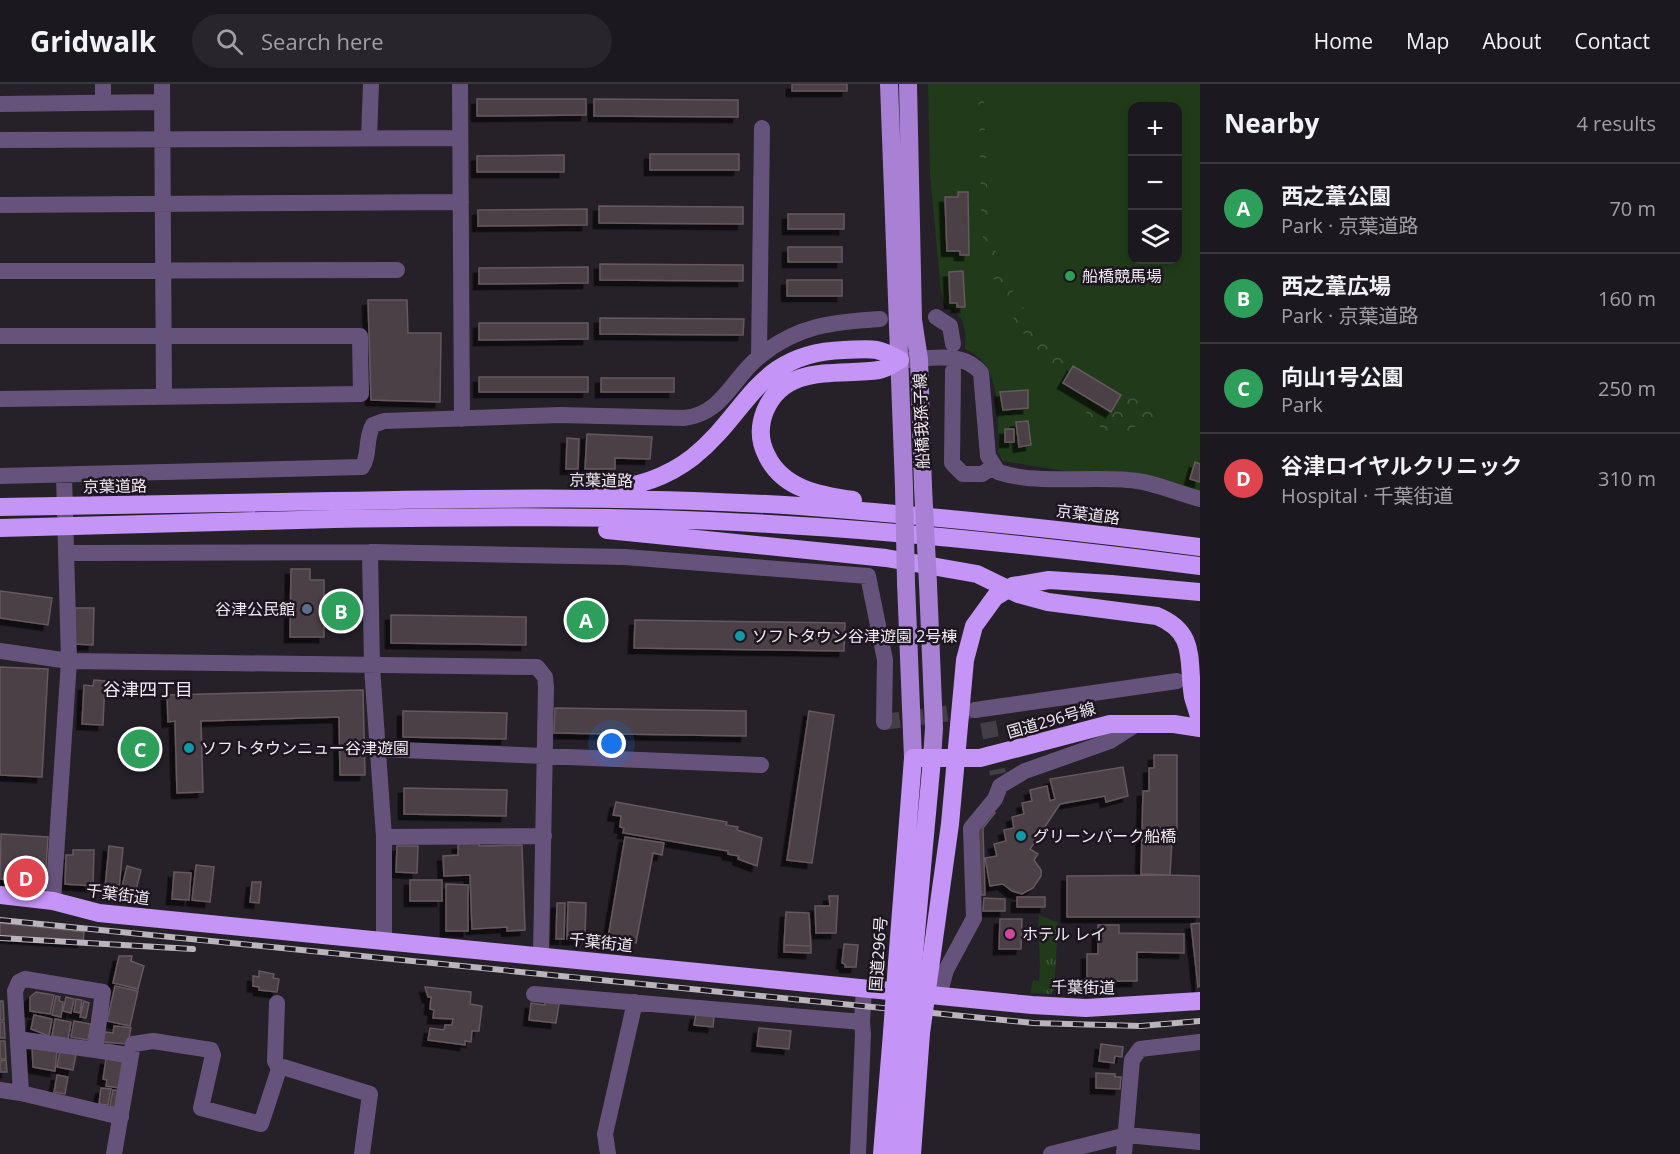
<!DOCTYPE html>
<html lang="en">
<head>
<meta charset="utf-8">
<style>
	body { margin:0; font-family:"Open Sans","Noto Sans JP",sans-serif; background:#29252c; color:#f1f3f6 }
	.controls { position:absolute; right:18px; top:18px; display:grid; overflow:hidden; border-radius:12px; box-shadow:0 3px 9px #0003 }
	.controls button { width:54px; height:54px; display:grid; place-items:center; padding:0; border:0; border-bottom:2px solid #3a373d; background:#1c181f; color:#f1f3f6; font:30px sans-serif }
	.you { position:absolute; left:612px; top:660px; width:21px; height:21px; margin:-15px; border:4px solid #fff; border-radius:50%; background:#1a73e8; box-shadow:0 0 0 9px #1a73e833 }
	.badge { display:grid; place-items:center; width:39px; height:39px; border-radius:50%; background:#aeaefa; color:#fff; font-size:20px; font-weight:700 }
	.pin { position:absolute; translate:-50% -50%; border:3px solid #fff; box-shadow:0 2px 6px #0006 }
	.list { margin:0; padding:0; list-style:none }
	h2 { display:flex; justify-content:space-between; align-items:center; height:78px; margin:0; padding:0 24px; font-size:26px }
	h2 small { font-size:20px; font-weight:400; color:#a0a0a4 }
	.list li { display:grid; grid-template-columns:39px 1fr auto; gap:18px; align-items:center; box-sizing:border-box; height:90px; padding:0 24px; border-top:2px solid #3a373d }
	.list b { display:block; font-size:22px; white-space:nowrap }
	.list p { margin:0; font-size:20px; white-space:nowrap; color:#a0a0a4 }
	.list em { font-size:20px; font-style:normal; color:#a0a0a4 }
	.icon { flex:none; width:33px; height:33px; fill:none; stroke:currentColor; stroke-width:2; stroke-linecap:round; stroke-linejoin:round }
	.map { position:relative; flex:none; width:1200px; height:1070px; overflow:hidden }
	header { display:flex; align-items:center; gap:36px; box-sizing:border-box; height:84px; padding:0 30px; background:#1c181f; border-bottom:2px solid #3a373d }
	header strong { font-size:28px }
	nav { display:flex; gap:33px; margin-inline-start:auto; font-size:21px }
	.search { width:420px; height:54px; background:#29252c; display:flex; align-items:center; gap:15px; box-sizing:border-box; padding:0 21px; border-radius:33px; color:#a0a0a4; font-size:22px }
	main { display:flex }
	aside { flex:1; background:#1c181f }
	.map>svg:first-child { display:block }
</style>
</head>
<body>
<header>
<strong>Gridwalk</strong>
<div class="search"><svg class="icon" aria-label="search" viewBox="0 0 24 24"><circle cx="10" cy="10" r="6"/><path d="M15 15l6 6"/></svg>Search here</div>
<nav><a>Home</a><a>Map</a><a>About</a><a>Contact</a></nav>
</header>
<main>
<div class="map">
<svg width="1200" height="1070" viewBox="0 0 1200 1070">
	<defs>
		<pattern id="forest-crowns" width="20" height="18" patternUnits="userSpaceOnUse" patternTransform="scale(1.5)"><rect width="20" height="18" fill="#213b1a"/><path d="M2 6a3 3 0 1 1 6 0M12 15a3 3 0 1 1 6 0" fill="none" stroke="#42583c"/></pattern>
		<pattern id="park-tufts" width="24" height="20" patternUnits="userSpaceOnUse" patternTransform="scale(1.5)"><rect width="24" height="20" fill="#213b1a"/><path d="M3 7l-1-3M5 7V3M7 7l1-3M15 17l-1-3M17 17v-4M19 17l1-3" fill="none" stroke="#42583c"/></pattern>
		<filter id="shadow"><feDropShadow dx="-5.5" dy="5.5" stdDeviation="0" flood-color="#0009"/></filter>
	</defs>
	<rect width="100%" height="100%" fill="#262029"/>
	<path fill="#213b1a" fill-rule="evenodd" d="M928 0H1200V409L1003 377 998 368C997 331 1004 282 965 265 967 244 964 230 945 221L941 208 930 90ZM1132 22H1178V176H1132Z"/>
	<path fill="url(#forest-crowns)" d="M978 0H983L989 147 997 171 1008 200 1028 231 1053 262 1072 278 1059 301 1017 240 997 204 986 174 982 149Z
		M1125 310 1169 323 1114 355 1086 330 1085 323 1092 319 1112 329Z"/>
	<path fill="url(#park-tufts)" d="M1039 831 1058 839 1054 907H1052L1051 910 1030 909 1033 896 1039 897C1042 876 1037 853 1039 831Z"/>
	<path fill="#4b3f45" stroke="#66585f" stroke-width="1.5" filter="url(#shadow)" d="M792 0H847V7H792Z
		M477 15H586V31L477 32Z
		M594 15 738 16V33L594 32Z
		M650 70H739V86H650Z
		M564 71V88H477V72Z
		M958 108H968L969 171H960V167H947L945 113H958Z
		M599 122 743 123V140L599 139Z
		M587 125V141L478 142V126Z
		M788 130H844V145H788Z
		M788 163H842V178H788Z
		M600 180 743 181V197L600 196Z
		M588 183V199L479 200V184Z
		M963 187 965 223H957V219H950L949 188Z
		M787 196H842V212H787Z
		M368 216H407L408 249H441L440 318 371 316Z
		M600 234 744 235 743 251 600 250Z
		M479 239H588V255L479 256Z
		M1073 282 1121 311 1111 328 1063 299Z
		M479 293H588V308H479Z
		M601 294H674V308H601Z
		M1028 306V324L1003 326 1000 308Z
		M1028 337 1031 361 1019 363 1016 338Z
		M1005 345H1014V358H1005Z
		M587 350 652 353 650 375 615 374V385H585Z
		M567 354 579 355 578 385H566Z
		M1195 378 1200 380V398L1190 395Z
		M291 485H310V496H324V553H290Z
		M0 507 52 514 48 541 0 534Z
		M75 524H94L93 561 75 560Z
		M391 531 526 533V561L391 559Z
		M635 536 845 539 844 567 634 564Z
		M0 583 48 585 42 693 0 691Z
		M94 596 105 597 103 641 82 640 84 601 93 602Z
		M363 606 365 691H340L339 633 201 637 203 708 177 709 175 637 168 638 167 611Z
		M555 624 746 627V652L554 649Z
		M403 627 507 629 506 655 403 653Z
		M809 627 834 631 812 779 787 776Z
		M1154 671H1177V756H1172L1170 791 1141 790 1143 707H1149V684H1154Z
		M1123 683 1128 712 1106 718 1105 712 1060 720 1030 765 1038 770 1034 776 1041 786V792L1033 804 1022 810 1012 807 1003 800 990 802 985 774 997 772 994 760 1006 757 1004 746 1014 744 1012 733 1024 730 1022 719 1032 717 1030 706 1047 702 1050 717 1055 715 1050 695Z
		M404 704 507 706 506 732 404 730Z
		M616 718 727 738 726 741 738 743 737 746 762 754 757 782 738 775 739 772 728 770V767L623 749 624 744 620 743 621 732 613 731Z
		M991 726 995 729 983 744 985 811H981L978 744Z
		M1 750 48 753 45 798 0 795Z
		M625 753 664 759 662 771 653 769 636 859 608 854Z
		M479 759V762L522 761 525 846 507 847V843L472 845 470 791 444 792 443 772 458 771V760Z
		M109 762 123 764 119 805 105 804Z
		M397 762H418L417 789 396 788Z
		M73 766H94L93 802 65 800 66 771H73Z
		M196 781 214 783 210 818 192 816Z
		M127 782 141 786 135 810 121 807Z
		M174 788 191 789 189 816 172 815Z
		M1170 791 1200 792V833H1067V792Z
		M410 796H442V817H410Z
		M252 798H261L259 819 250 818Z
		M446 800 468 801V847H446Z
		M829 812H838L836 849H816L815 822H830Z
		M1017 813H1045V823H1017Z
		M984 814 1005 815V827H983Z
		M568 818 586 819 585 855H567Z
		M557 819H565L564 855H556Z
		M786 828 809 829 811 862 784 861Z
		M1000 835H1022L1021 865H999Z
		M0 839 84 848 83 858 0 853Z
		M1200 839V902L1198 903 1191 840Z
		M1098 841H1119V849L1184 850V869L1137 868V897H1087V870H1098Z
		M844 860 858 861 856 883H845V880L842 879Z
		M784 861 811 862V869L784 868Z
		M119 872H132L131 877 144 882 138 905 113 899Z
		M259 887 274 890 273 894 279 895 277 908 259 906V903L253 902V892L259 893Z
		M115 902 138 907 130 942 107 937Z
		M425 903 471 908 470 920 482 922 479 947H472L471 958 465 957V961L428 956 430 944 444 946 445 941H452L453 935 433 934 434 926 430 925 431 913H428Z
		M36 908 54 911 50 930 30 927V913Z
		M56 912 60 913 59 917 63 918 61 933 52 931Z
		M66 913 74 915 71 929 63 927Z
		M76 915 82 916 80 929 74 928Z
		M0 917H3L4 936H0Z
		M84 917 89 919 86 934 80 933Z
		M545 918 559 920 556 939 529 936 531 919 545 921Z
		M696 930 714 932 713 943 694 941Z
		M34 931 52 935 49 952 31 945Z
		M55 935 71 938 68 955 52 952Z
		M74 937 91 940 88 956 71 953Z
		M0 938H4L5 954H0Z
		M114 942 131 944 128 960 103 958 105 948 113 949Z
		M759 944 791 947 789 965 757 962Z
		M0 957H5L6 975H0Z
		M1101 960 1123 963 1122 973 1115 972 1114 979 1099 977Z
		M32 961 57 966 55 987 33 983Z
		M60 967 76 970 73 986 57 983Z
		M106 975 125 978 120 1004 106 1002 107 996 103 995Z
		M6 976 7 988H0V977Z
		M1096 989 1115 990V993H1121L1120 1005 1096 1004Z
		M57 991 68 993 65 1010 54 1008Z
		M101 1004 111 1005 108 1021 99 1020Z
		M113 1006 120 1007 116 1024 110 1022Z"/>
	<g fill="none" stroke-linecap="round" stroke-linejoin="round">
		<path stroke="#443e47" stroke-width="16" stroke-dasharray="16 8" stroke-linecap="butt" d="M884 638 973 626
			M988 638 998 690"/>
		<path stroke="#66537b" stroke-width="16" d="M103 0V19
			M162 0 164 311
			M460 0 462 335
			M0 20 162 18
			M369 54 371 0
			M0 56 460 54
			M0 121 461 118
			M0 187 397 186
			M936 233 950 242 953 260
			M0 252H360L361 310 0 315
			M759 273 762 44
			M906 276C932 274 963 267 981 289L988 372 998 388C1040 401 1085 392 1128 396 1151 397 1177 409 1200 415
			M953 287 952 379 963 390H982L993 383
			M0 392 362 383C370 372 365 354 373 341L384 337 560 331 684 334C723 330 732 294 760 272 798 241 833 238 880 235
			M370 468 372 583 384 753V858
			M67 469 370 468 625 473 868 492 885 576 884 638
			M0 567 69 577 537 583 545 593 546 603 541 871
			M975 626 1177 597
			M379 665 761 681
			M384 753 544 752
			M53 817 69 577 64 391
			M534 910 862 938 863 950 858 1070
			M939 912 946 886 974 834 971 744 995 715 1000 702 1025 687 1110 657 1138 639
			M862 938 864 904
			M18 955 130 971
			M279 985 283 983 370 1010 362 1070
			M0 1006 21 1009 121 1033
			M21 1009 15 907 19 898 25 895 103 908 95 966
			M114 1070 133 960 153 957 211 966 213 971 201 1024 261 1040 279 985 275 977 277 919
			M608 1070 605 1050 635 918
			M1051 1070 1127 1051 1200 1058
			M1124 1070 1132 976 1140 965 1200 958"/>
		<path stroke="#a981d4" stroke-width="18" d="M889 0 904 403
			M908 0 913 236 919 275 923 403
			M906 498 913 674
			M928 500 934 644 932 675"/>
		<path stroke="#c494f7" stroke-width="18" d="M600 406C634 404 666 394 693 373 750 327 756 269 844 266 871 265 875 262 900 276
			M853 416C819 411 783 405 767 372 759 357 759 342 765 327 785 279 838 292 879 286 886 285 894 279 900 276
			M333 417C489 414 644 412 799 422 933 432 1067 446 1200 463
			M334 435C479 433 625 431 770 440 914 448 1058 464 1200 482
			M607 446 886 474 977 490 1018 510 1048 518 1157 532C1198 549 1187 577 1193 613 1195 620 1198 628 1200 636
			M1111 500 1200 508
			M0 811 53 817 99 829 1032 921 1086 924 1200 917
			M897 879 913 674H980L1110 640H1174L1200 644
			M913 881 932 675
			M882 1070 892 949
			M899 1070 908 949
			M912 1070 921 949"/>
		<defs>
			<path id="rail" d="M0 836 1033 939 1141 942 1200 937
				M0 854 193 865"/>
		</defs>
		<use href="#rail" stroke="#bab5bd" stroke-width="6"/>
		<use href="#rail" stroke="#1d1620" stroke-width="4" stroke-dasharray="11" stroke-linecap="butt"/>
		<path stroke="#a981d4" stroke-width="18" d="M904 403 906 498
			M923 403 928 500"/>
		<path stroke="#c494f7" stroke-width="18" d="M0 423 333 417
			M0 444 334 435
			M892 949 897 879
			M908 949 913 881
			M921 949 950 740 965 576 974 542 995 513 1013 502 1049 496 1111 500"/>
	</g>
	<circle fill="#2e9e5b" stroke="#1d1620" stroke-width="2" cx="1070" cy="192" r="6"/>
	<circle fill="#5c6f8a" stroke="#1d1620" stroke-width="2" cx="307" cy="525" r="6"/>
	<g fill="#0f9aa8" stroke="#1d1620" stroke-width="2">
		<circle cx="740" cy="552" r="6"/>
		<circle cx="189" cy="664" r="6"/>
		<circle cx="1021" cy="752" r="6"/>
	</g>
	<circle fill="#d1479c" stroke="#1d1620" stroke-width="2" cx="1010" cy="850" r="6"/>
	<g text-anchor="middle" dominant-baseline="central" stroke-width="5" stroke-linejoin="round" paint-order="stroke">
		<g font-size="16" fill="#efeaf1" stroke="#1d1620" text-anchor="start">
			<text x="1082" y="192">船橋競馬場</text>
			<text x="295" y="525" text-anchor="end">谷津公民館</text>
			<text x="752" y="552">ソフトタウン谷津遊園 2号棟</text>
			<text x="201" y="664">ソフトタウンニュー谷津遊園</text>
			<text x="1033" y="752">グリーンパーク船橋</text>
			<text x="1022" y="850">ホテル レイ</text>
		</g>
		<g font-size="16" fill="#efeaf1" stroke="#1d1620">
			<text transform="translate(921 337) rotate(-92)">船橋我孫子線</text>
			<text transform="translate(601 396) rotate(1)">京葉道路</text>
			<text transform="translate(115 402) rotate(-1)">京葉道路</text>
			<text transform="translate(1088 430) rotate(7)">京葉道路</text>
			<text transform="translate(1051 636) rotate(-16)">国道296号線</text>
			<text transform="translate(118 810) rotate(8)">千葉街道</text>
			<text transform="translate(601 858) rotate(6)">千葉街道</text>
			<text transform="translate(878 870) rotate(-86)">国道296号</text>
			<text transform="translate(1083 903) rotate(1)">千葉街道</text>
		</g>
		<g font-size="18" fill="#efeaf1" stroke="#1d1620">
			<text x="148" y="605">谷津四丁目</text>
		</g>
	</g>
</svg>
<div class="controls">
<button>+</button>
<button>−</button>
<button><svg class="icon" aria-label="layers" viewBox="0 0 24 24"><path d="M12 4l9 5-9 5-9-5zM3 14l9 5 9-5"/></svg></button>
</div>
<div class="you"></div>
<div class="pin badge" style="left:586px;top:536px;background:#2e9e5b">A</div>
<div class="pin badge" style="left:341px;top:527px;background:#2e9e5b">B</div>
<div class="pin badge" style="left:140px;top:665px;background:#2e9e5b">C</div>
<div class="pin badge" style="left:26px;top:794px;background:#e0444e">D</div>
</div>
<aside>
<h2>Nearby<small>4 results</small></h2>
<ul class="list">
<li><span class="badge" style="background:#2e9e5b">A</span><div><b>西之葦公園</b><p>Park · 京葉道路</p></div><em>70 m</em></li>
<li><span class="badge" style="background:#2e9e5b">B</span><div><b>西之葦広場</b><p>Park · 京葉道路</p></div><em>160 m</em></li>
<li><span class="badge" style="background:#2e9e5b">C</span><div><b>向山1号公園</b><p>Park</p></div><em>250 m</em></li>
<li><span class="badge" style="background:#e0444e">D</span><div><b>谷津ロイヤルクリニック</b><p>Hospital · 千葉街道</p></div><em>310 m</em></li>
</ul>
</aside>
</main>
</body>
</html>
